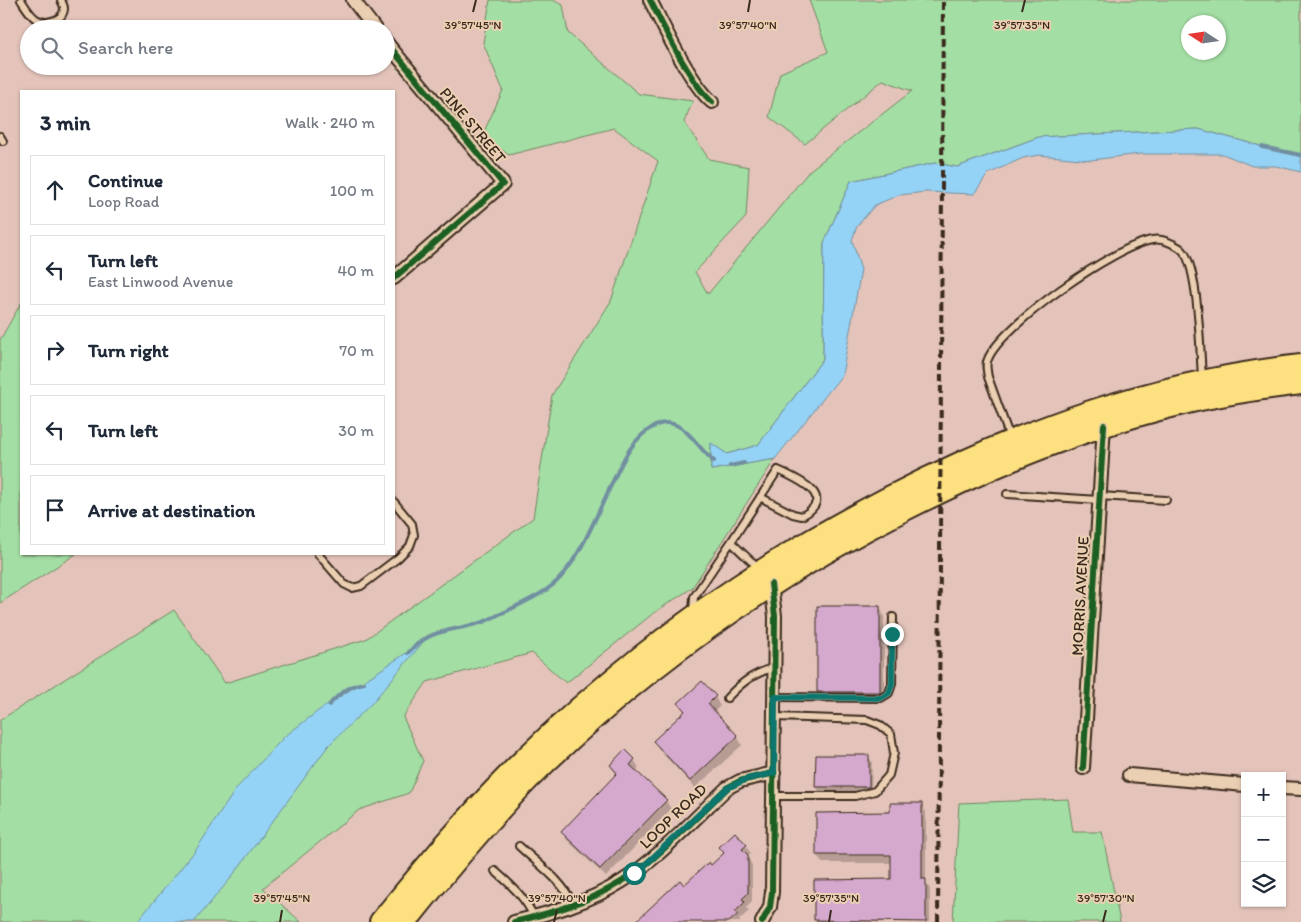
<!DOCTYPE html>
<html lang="en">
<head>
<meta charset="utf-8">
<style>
	body { margin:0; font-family:Itim,sans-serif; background:#f6f6f7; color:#1f2937 }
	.controls { position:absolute; right:15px; bottom:15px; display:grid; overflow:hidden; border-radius:0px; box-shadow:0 1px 4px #0004 }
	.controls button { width:45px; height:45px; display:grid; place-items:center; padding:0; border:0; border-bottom:1px solid #e0e1e3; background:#fff; color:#1f2937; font:25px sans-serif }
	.compass { position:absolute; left:1181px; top:15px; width:45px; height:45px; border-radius:50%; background:#fff; box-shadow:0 1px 4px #0004; rotate:282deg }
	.stop { position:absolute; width:15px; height:15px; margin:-11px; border:4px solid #0f766e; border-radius:50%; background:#fff }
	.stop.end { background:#0f766e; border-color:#fff; box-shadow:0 1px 5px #0008 }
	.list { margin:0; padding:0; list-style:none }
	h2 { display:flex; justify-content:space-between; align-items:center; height:65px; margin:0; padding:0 20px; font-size:21px }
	h2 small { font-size:16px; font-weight:400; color:#747a83 }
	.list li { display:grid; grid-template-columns:32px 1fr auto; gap:15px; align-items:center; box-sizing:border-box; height:70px; margin:0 10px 10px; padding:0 10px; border:1px solid #e0e1e3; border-radius:0px }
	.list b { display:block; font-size:19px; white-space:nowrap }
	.list p { margin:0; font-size:16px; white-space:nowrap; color:#747a83 }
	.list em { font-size:16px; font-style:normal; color:#747a83 }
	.icon { flex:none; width:28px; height:28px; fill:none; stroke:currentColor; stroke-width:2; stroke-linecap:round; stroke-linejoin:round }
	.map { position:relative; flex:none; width:1301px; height:922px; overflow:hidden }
	.search { position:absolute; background:#fff; box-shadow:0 1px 4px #0004; left:20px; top:20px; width:375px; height:55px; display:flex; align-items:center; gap:12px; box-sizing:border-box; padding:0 18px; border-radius:28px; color:#747a83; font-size:19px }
	.panel { position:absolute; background:#fff; box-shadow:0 1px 4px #0004; left:20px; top:90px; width:375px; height:465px; border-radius:0px }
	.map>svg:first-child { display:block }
</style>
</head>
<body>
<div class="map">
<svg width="1301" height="922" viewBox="0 0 1301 922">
	<rect width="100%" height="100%" fill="#e4c4ba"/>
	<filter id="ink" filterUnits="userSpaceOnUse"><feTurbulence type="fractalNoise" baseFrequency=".02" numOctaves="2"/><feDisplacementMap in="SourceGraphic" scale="10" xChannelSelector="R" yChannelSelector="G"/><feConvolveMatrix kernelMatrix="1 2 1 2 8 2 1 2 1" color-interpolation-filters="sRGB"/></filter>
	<g filter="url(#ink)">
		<path fill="#a3dea4" stroke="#6f8461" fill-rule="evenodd" d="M490 0H553L563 5 568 33 639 94 693 101 684 122 709 159 749 167 746 217 695 272 708 294 810 170 912 91 883 80 805 144 769 117 780 73 828 52 809 0H1301V157L1198 129 1039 137 957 167 935 163 851 181 824 243 823 359 758 445 727 454 711 444V470L775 459 692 588 655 612 566 683 532 653 427 682 403 717 423 761 409 793 359 810 263 888 301 922H0V720L174 610 225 683 366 639 533 518 552 395 611 301 658 161 614 128 509 155 482 136 503 90 483 43ZM1188 22H1218V52H1188Z
			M21 303V554H76L0 603V340Z
			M1068 799 1073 832H1102L1120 922H953L959 803Z"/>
		<path fill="#95d3f6" stroke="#718fa0" d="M1198 129 1301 157V172L1276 166H1252L1223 154H1140L1091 160 1039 155 1023 158 988 174 974 194 926 192 899 195 875 205 857 226 852 240 861 270 842 375 775 459 711 470V443L727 454 758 445 823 359 824 243 851 181 935 163 957 167 1039 137Z
			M423 642 372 703 328 746 230 879 194 922H137L195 851 236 789 284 737 318 711Z"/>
		<path fill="#0003" d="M880 607 884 616V700H823L818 691Z
			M702 682 715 697 720 706 714 712 737 736 742 745 695 788 659 750 655 741 685 713 679 703Z
			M625 751 634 760 639 768 636 772 666 801 671 809 606 877 567 840 563 832 617 775 611 766Z
			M868 756 872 762 871 793H820L817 787Z
			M921 804 926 812V883L930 889V922H816L815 881 892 880V863H822L817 855 892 814Z
			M735 834 746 846 751 854 747 857 752 865V902L746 908 749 911 739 920 741 922H637L711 866 725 854 721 847Z"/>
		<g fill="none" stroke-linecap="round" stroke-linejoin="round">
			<path stroke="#718fa0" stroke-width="4" d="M1262 147 1301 155
				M730 466 744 463
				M408 653C431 627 453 632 483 622 491 619 499 614 507 611 526 601 547 593 561 577 581 554 594 521 607 494 619 469 630 437 657 425 683 414 697 449 714 461
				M329 705C340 693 348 686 364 683"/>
		</g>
		<path fill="#d5a9cd" stroke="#3b2a1e" d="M817 606H880V692H817Z
			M702 681 716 696 708 704 738 736 690 781 653 741 685 711 678 703Z
			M625 749 635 759 630 765 667 800 600 869 561 832 617 773 610 765Z
			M816 755H869V787H815Z
			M890 803H922V879H926V922L814 920V880L891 879V855H816V813L890 812Z
			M735 832 747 845 742 849 748 855V893L742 899 745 902 735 912 738 914 729 922H635L680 880 684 885 709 862 711 865 724 853 719 847Z"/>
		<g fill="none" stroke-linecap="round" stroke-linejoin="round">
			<defs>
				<path id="lane" d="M21 0C25 6 30 15 36 19 45 25 64 21 64 8 64 5 62 3 61 0
					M0 136 3 141
					M1010 438 988 377C987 371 985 364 988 359 1002 325 1115 246 1152 240 1162 238 1172 243 1180 248 1199 260 1200 353 1202 377
					M1007 494 1099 500
					M1099 496 1166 500
					M731 542 778 470C797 479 838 496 802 516L793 514 760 497
					M318 554 344 584 352 588 361 586 398 558 410 546 414 535 412 524 394 502
					M693 611 694 597 731 542 751 561 761 568
					M775 697 881 698 889 693 892 684 893 617
					M727 698C743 681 753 674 775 667
					M774 796H855L875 791 889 775 894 753 891 734 880 725 867 720 775 717
					M519 846C538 864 562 880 573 904
					M495 871C511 885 525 897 534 917"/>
				<path id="street" d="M353 0 375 29
					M650 0C664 27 690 83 712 102
					M386 42 503 184 394 278
					M1083 768 1104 425
					M1129 775 1245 785
					M1282 788 1301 789
					M514 922C551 913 589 902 621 882 658 859 695 818 727 788L740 781 774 773
					M762 922 770 907 772 892 775 616 771 584"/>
				<path id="highway" d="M381 922C425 868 470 814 520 764 628 657 752 569 887 499 1022 430 1149 383 1301 366
					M405 922C444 873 484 824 528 779 638 670 765 580 903 510 991 465 1082 427 1179 404 1219 394 1260 388 1301 383"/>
			</defs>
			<use href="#lane" stroke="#3b2a1e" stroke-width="10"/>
			<use href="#street" stroke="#3b2a1e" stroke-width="16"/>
			<use href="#highway" stroke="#3b2a1e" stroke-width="26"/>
			<use href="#lane" stroke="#ebcfb2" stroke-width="6"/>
			<use href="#street" stroke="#ebcfb2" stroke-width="12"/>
			<use href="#highway" stroke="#fde080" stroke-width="22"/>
			<path stroke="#3b2a1e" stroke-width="4" stroke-dasharray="8 4" stroke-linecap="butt" d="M938 922 943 0"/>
			<defs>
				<path id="cycleway" d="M650 0C664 27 690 83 712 102
					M386 42 503 184 394 278
					M1083 768 1104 425
					M514 922C551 913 589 902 621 882 658 859 695 818 727 788L740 781 774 773
					M762 922 770 907 772 892 775 616 771 584"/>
			</defs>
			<use href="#cycleway" stroke="#ebcfb2" stroke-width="9"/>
			<use href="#cycleway" stroke="#1b5e20" stroke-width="6"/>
		</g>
	</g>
	<g fill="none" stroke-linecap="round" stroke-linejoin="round" filter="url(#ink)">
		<path stroke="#0f766e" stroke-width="6" d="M634 873 646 864 727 788 747 779 774 773 775 697 881 698 889 693 892 684V634"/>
	</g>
	<path fill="none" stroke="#3b2a1e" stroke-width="2" d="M473 12 476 0M748 12 750 0M1022 12 1025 0M280 922 282 910M554 922 557 910M829 922 831 910M1103 922 1106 910"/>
	<g text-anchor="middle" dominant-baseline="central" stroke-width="4" stroke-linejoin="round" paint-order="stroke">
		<g font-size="16" fill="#3b2a1e" stroke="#ebcfb2">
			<text transform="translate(473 125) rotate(50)">PINE STREET</text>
			<text transform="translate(1080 596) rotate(-87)">MORRIS AVENUE</text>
			<text transform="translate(673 816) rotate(-44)">LOOP ROAD</text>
		</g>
	</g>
	<g font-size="12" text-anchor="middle" fill="#3b2a1e" stroke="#ebcfb2" stroke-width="4" stroke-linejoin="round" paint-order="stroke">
		<text x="473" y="29">39°57'45"N</text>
		<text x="748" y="29">39°57'40"N</text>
		<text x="1022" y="29">39°57'35"N</text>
		<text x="282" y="902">39°57'45"N</text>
		<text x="557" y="902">39°57'40"N</text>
		<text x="831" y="902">39°57'35"N</text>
		<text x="1106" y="902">39°57'30"N</text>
	</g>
</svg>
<div class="controls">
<button>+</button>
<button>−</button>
<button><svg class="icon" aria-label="layers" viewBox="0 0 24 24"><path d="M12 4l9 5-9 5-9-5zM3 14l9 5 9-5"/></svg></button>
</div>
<svg class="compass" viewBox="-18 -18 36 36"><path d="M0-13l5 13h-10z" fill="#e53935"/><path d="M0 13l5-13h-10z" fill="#747a83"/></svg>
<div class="stop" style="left:634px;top:873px"></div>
<div class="stop end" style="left:892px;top:634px"></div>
<div class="search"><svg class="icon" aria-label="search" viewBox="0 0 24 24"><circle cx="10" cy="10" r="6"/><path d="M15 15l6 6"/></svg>Search here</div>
<section class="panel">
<h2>3 min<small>Walk · 240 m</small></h2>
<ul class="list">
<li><svg class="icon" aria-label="ahead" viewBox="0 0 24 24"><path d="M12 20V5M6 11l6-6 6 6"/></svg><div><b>Continue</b><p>Loop Road</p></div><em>100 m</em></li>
<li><svg class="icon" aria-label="left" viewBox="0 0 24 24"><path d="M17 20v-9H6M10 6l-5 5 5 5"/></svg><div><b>Turn left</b><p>East Linwood Avenue</p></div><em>40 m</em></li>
<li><svg class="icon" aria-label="right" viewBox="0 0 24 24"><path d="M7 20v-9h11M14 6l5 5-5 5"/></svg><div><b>Turn right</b></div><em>70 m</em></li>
<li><svg class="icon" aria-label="left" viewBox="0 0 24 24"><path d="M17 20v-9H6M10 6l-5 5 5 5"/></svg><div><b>Turn left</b></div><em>30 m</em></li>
<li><svg class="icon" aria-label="arrive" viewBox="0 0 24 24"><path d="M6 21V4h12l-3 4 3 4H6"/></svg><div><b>Arrive at destination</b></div></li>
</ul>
</section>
</div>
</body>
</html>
